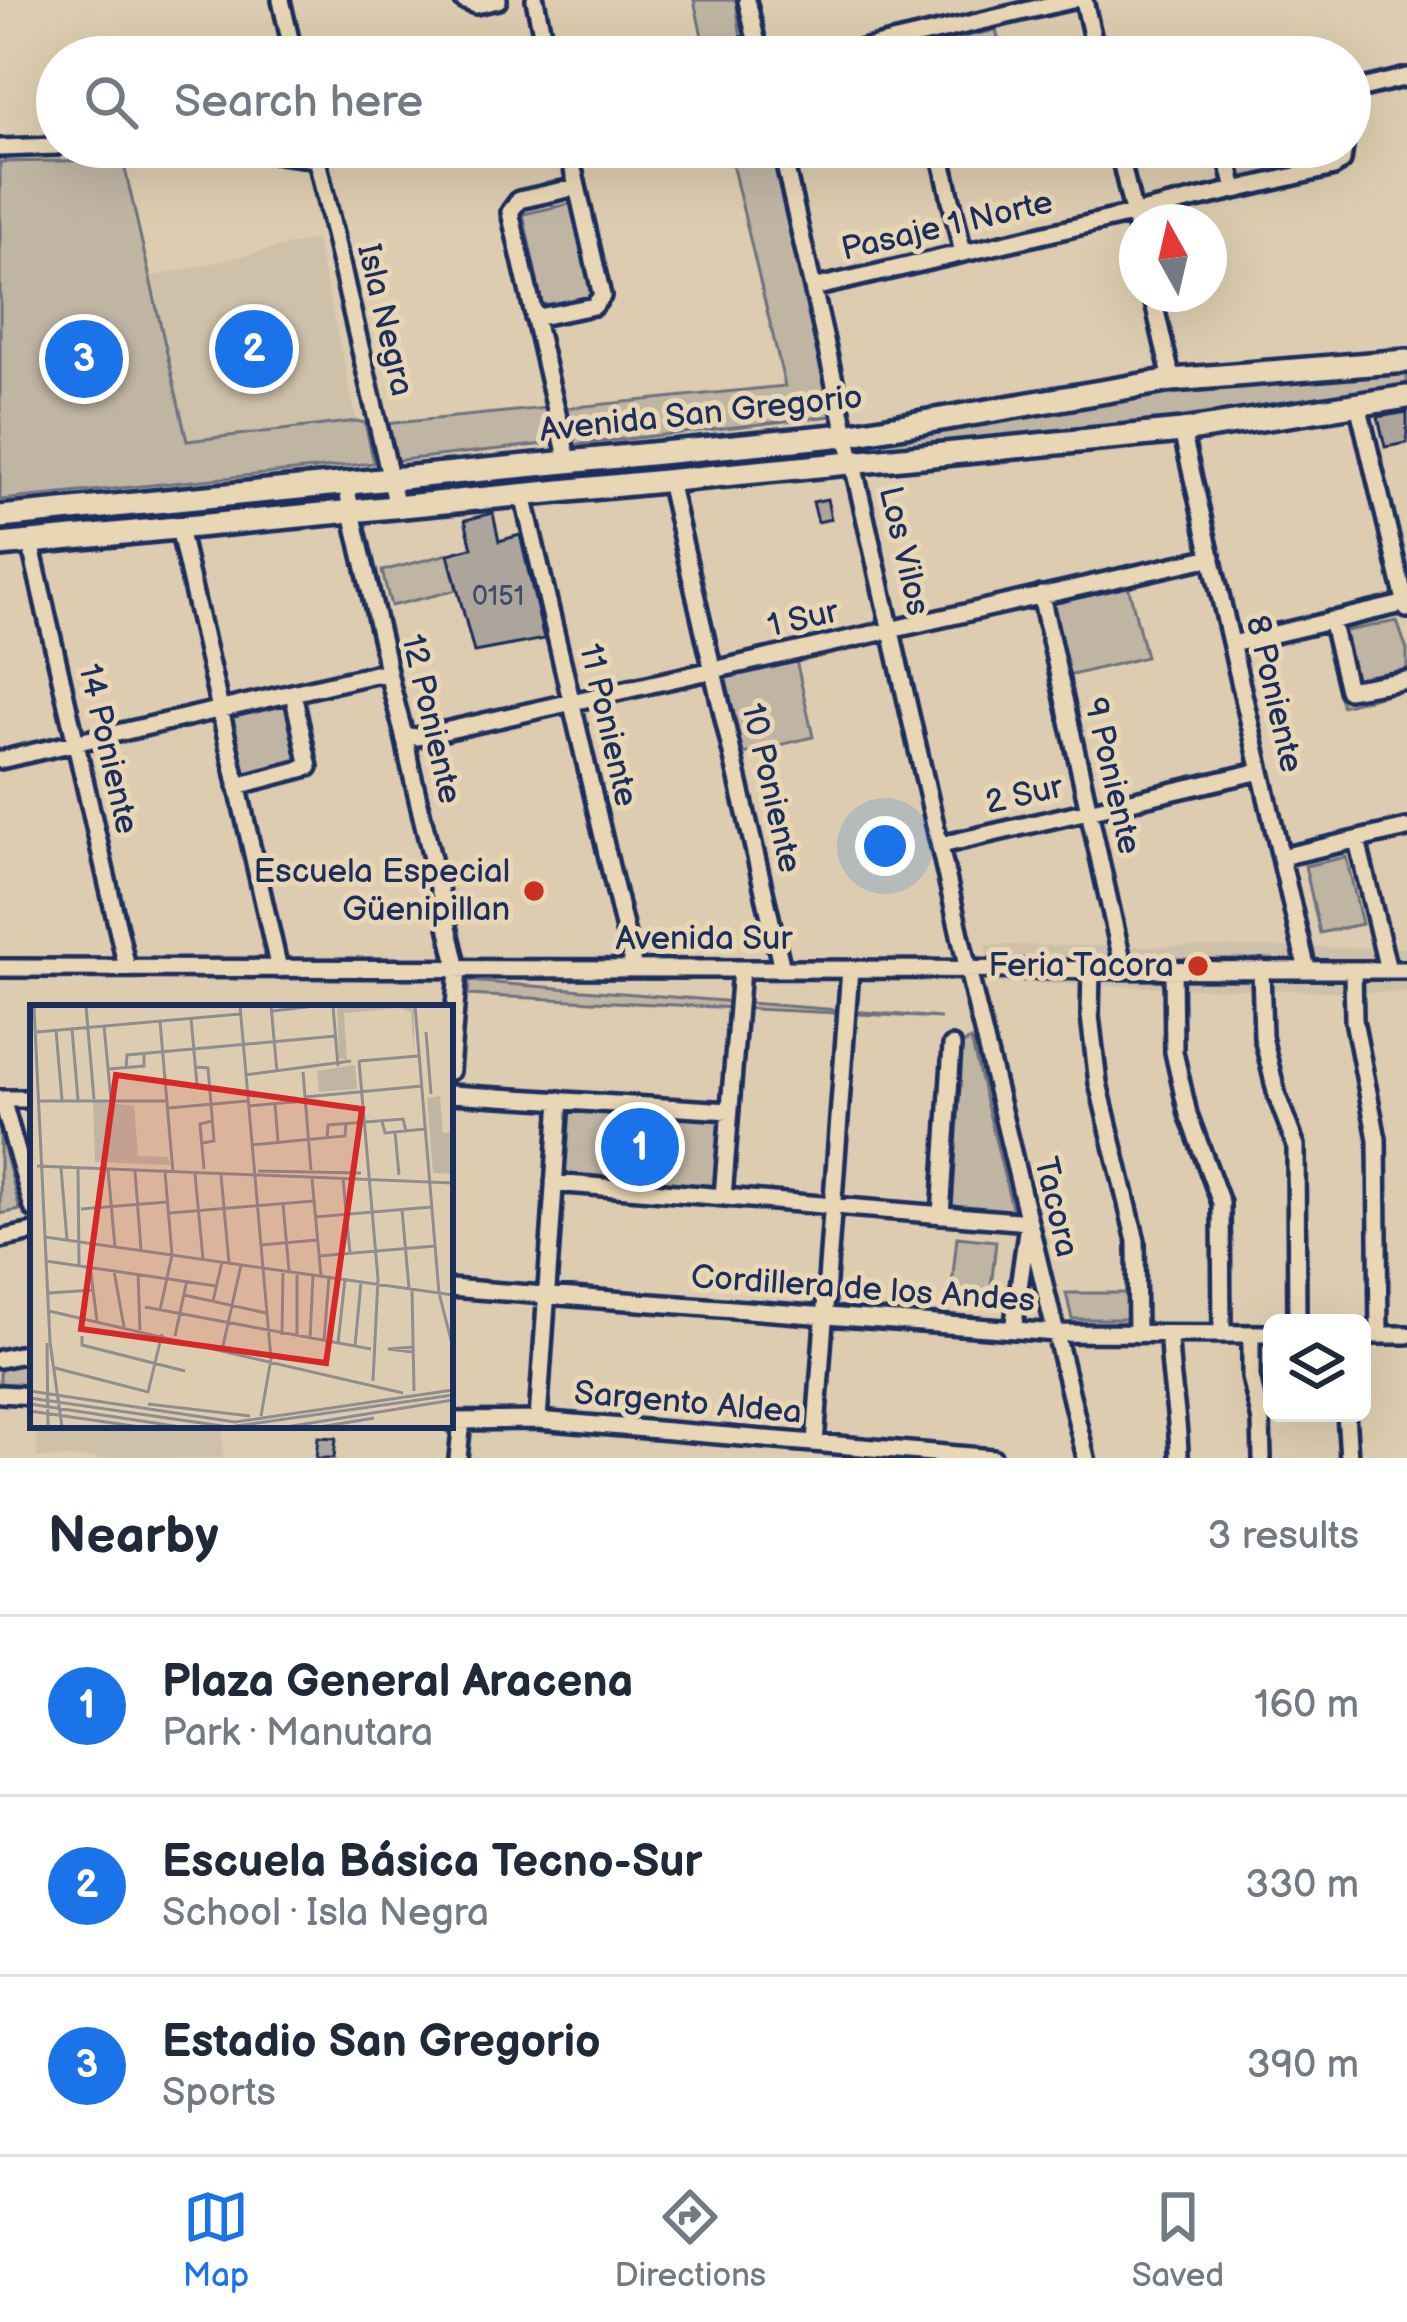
<!DOCTYPE html>
<html lang="en">
<head>
<meta charset="utf-8">
<style>
	body { margin:0; font-family:"Balsamiq Sans",sans-serif; background:#f2f2f3; color:#1f2937 }
	.controls { position:absolute; right:36px; bottom:36px; display:grid; overflow:hidden; border-radius:18px; box-shadow:0 12px 48px #0002 }
	.controls button { width:108px; height:108px; display:grid; place-items:center; padding:0; border:0; border-bottom:3px solid #e0e1e3; background:#fff; color:#1f2937; font:60px sans-serif }
	.compass { position:absolute; left:1119px; top:204px; width:108px; height:108px; border-radius:50%; background:#fff; box-shadow:0 12px 48px #0002; rotate:352deg }
	.you { position:absolute; left:885px; top:846px; width:42px; height:42px; margin:-30px; border:9px solid #fff; border-radius:50%; background:#1a73e8; box-shadow:0 0 0 18px #1a73e833 }
	.badge { display:grid; place-items:center; width:78px; height:78px; border-radius:50%; background:#1a73e8; color:#fff; font-size:39px; font-weight:700 }
	.pin { position:absolute; translate:-50% -50%; border:6px solid #fff; box-shadow:0 3px 12px #0006 }
	.list { margin:0; padding:0; list-style:none }
	h2 { display:flex; justify-content:space-between; align-items:center; height:156px; margin:0; padding:0 48px; font-size:51px }
	h2 small { font-size:39px; font-weight:400; color:#747a83 }
	.list li { display:grid; grid-template-columns:78px 1fr auto; gap:36px; align-items:center; box-sizing:border-box; height:180px; padding:0 48px; border-top:3px solid #e0e1e3 }
	.list b { display:block; font-size:45px; white-space:nowrap }
	.list p { margin:0; font-size:39px; white-space:nowrap; color:#747a83 }
	.list em { font-size:39px; font-style:normal; color:#747a83 }
	.icon { flex:none; width:66px; height:66px; fill:none; stroke:currentColor; stroke-width:2; stroke-linecap:round; stroke-linejoin:round }
	.map { position:relative; flex:none; width:1407px; height:1458px; overflow:hidden }
	.search { position:absolute; background:#fff; box-shadow:0 12px 48px #0002; left:36px; right:36px; top:36px; height:132px; display:flex; align-items:center; gap:30px; box-sizing:border-box; padding:0 42px; border-radius:66px; color:#747a83; font-size:45px }
	.sheet { height:696px; background:#fff }
	nav { display:flex; justify-content:space-around; align-items:center; box-sizing:border-box; height:168px; border-top:3px solid #e0e1e3; background:#fff; font-size:33px; color:#747a83 }
	nav a { display:grid; justify-items:center; gap:6px }
	nav .on { color:#1a73e8 }
	.map>svg:first-child { display:block }
</style>
</head>
<body>
<div class="map">
<svg width="1407" height="1458" viewBox="0 0 1407 1458">
	<rect width="100%" height="100%" fill="#ddccaf"/>
	<filter id="ink" filterUnits="userSpaceOnUse"><feTurbulence type="fractalNoise" baseFrequency=".00833" numOctaves="2"/><feDisplacementMap in="SourceGraphic" scale="24" xChannelSelector="R" yChannelSelector="G"/><feConvolveMatrix kernelMatrix="1 2 1 2 8 2 1 2 1" color-interpolation-filters="sRGB"/></filter>
	<g filter="url(#ink)">
		<path fill="#cfc0a9" d="M316 239 357 421 187 441 150 277Z
			M985 945 1407 948V993L994 983Z
			M36 1425 223 1428V1458H37Z"/>
		<path fill="#c0b5a3" stroke="#6e7280" stroke-width="3" d="M694 0H736L741 38 705 50Z
			M996 30 1003 57H929L926 45Z
			M728 147H770L832 416 572 445 565 408 785 386Z
			M1232 147H1338L1332 161 1245 182 1240 180Z
			M123 160 187 441 357 421 365 423 374 463 0 500V162Z
			M574 203 595 297 543 308 523 214Z
			M1407 370V391L1176 425 864 449 873 441 898 435 1181 391Z
			M546 408 555 443 392 461 384 424Z
			M448 554 457 590 391 606 382 571Z
			M1128 585 1146 657 1068 676 1051 609 1054 603Z
			M1397 621 1407 650V689L1342 706 1326 635Z
			M796 660 813 737 743 754 726 679 730 675Z
			M288 704 293 706 303 766 248 779 240 775 228 723 233 715Z
			M1346 857 1362 924 1320 933 1305 866Z
			M469 981 941 1018 468 995Z
			M971 1040 1012 1208 1008 1213 946 1208 959 1046Z
			M566 1106 720 1118 716 1188 560 1177Z
			M0 1132 20 1210 0 1214Z
			M957 1237 996 1241 989 1307 950 1303Z
			M1066 1293H1129L1133 1319H1072Z
			M33 1358V1385L0 1383V1365Z"/>
		<path fill="#ada59b" stroke="#1b2f5e" stroke-width="3" d="M1407 412V443L1385 447 1378 417Z
			M827 499 831 519 818 522 813 502Z
			M493 513 499 541 520 535 544 639 474 652 448 554 472 548 465 520Z
			M318 1437 336 1438 334 1458H316Z"/>
		<g fill="none" stroke-linecap="round" stroke-linejoin="round">
			<defs>
				<path id="minor" d="M281 0 294 57
					M463 0 476 5 498 0
					M535 0 547 57
					M747 0 760 57
					M1084 0 1097 57
					M699 57 757 44
					M828 57 1072 0
					M1350 91 1407 77
					M227 147 317 159
					M314 147 397 507
					M781 147 968 970 1086 1458
					M939 147 963 253
					M1118 147 1137 229
					M1225 147 1235 190
					M0 148 57 146
					M813 288 1334 167 1342 161 1344 147
					M1152 294 1172 380
					M534 318 594 306 602 296 568 147
					M1358 404 1407 609
					M1182 431 1307 970
					M568 461 510 212 519 200 577 187
					M669 481 782 969
					M345 482 385 655C390 691 404 726 409 761L458 969 450 1071
					M523 495 634 969
					M179 528 279 969
					M30 542 127 968
					M1041 595 1124 969
					M1331 620 1348 690 1407 680
					M1232 644 1407 603
					M408 736 418 737 1212 557
					M0 760 375 674 386 675
					M237 786 309 767 293 693
					M1357 840 1388 970
					M941 845 1261 771
					M1281 857 1407 828
					M0 968 1407 970
					M1091 969 1090 1016 1098 1083 1136 1241 1137 1334
					M1173 969 1174 1052 1188 1114 1221 1203 1222 1334
					M1261 969 1263 1037 1277 1096 1296 1146 1297 1323
					M1353 970 1354 1020 1377 1139 1379 1335
					M450 1094 730 1111
					M0 1099H33
					M2 1099 33 1208
					M554 1183 1029 1222
					M723 1197 741 969
					M941 1215 952 1046
					M0 1239 33 1232
					M450 1288 1056 1333 1272 1334
					M1013 1330 1027 1231
					M1169 1334C1169 1376 1179 1416 1179 1458
					M1251 1334V1377L1261 1421 1262 1458
					M1362 1335H1407
					M0 1359 33 1352
					M0 1394 33 1396
					M1346 1413 1349 1458
					M538 1420 560 1100
					M450 1421 538 1420 993 1458
					M815 1443 850 969
					M458 1458 462 1421"/>
				<path id="major" d="M0 517 846 435 1172 380 1407 361
					M0 545 1182 431 1407 397"/>
			</defs>
			<use href="#minor" stroke="#1b2f5e" stroke-width="24"/>
			<use href="#major" stroke="#1b2f5e" stroke-width="30"/>
			<use href="#minor" stroke="#e9d6b4" stroke-width="15"/>
			<use href="#major" stroke="#e9d6b4" stroke-width="21"/>
		</g>
	</g>
	<g fill="#c8321e" stroke="#e9d6b4" stroke-width="4.5">
		<circle cx="534" cy="891" r="12"/>
		<circle cx="1198" cy="966" r="12"/>
	</g>
	<g text-anchor="middle" dominant-baseline="central" stroke-width="10" stroke-linejoin="round" paint-order="stroke">
		<g font-size="27" fill="#404c6d">
			<text x="498" y="597">0151</text>
		</g>
		<g font-size="33" fill="#1b2f5e" stroke="#e9d6b4">
			<text transform="translate(947 226) rotate(-13)">Pasaje 1 Norte</text>
			<text transform="translate(385 320) rotate(77)">Isla Negra</text>
			<text transform="translate(701 414) rotate(-6)">Avenida San Gregorio</text>
			<text transform="translate(904 551) rotate(77)">Los Vilos</text>
			<text transform="translate(803 619) rotate(-13)">1 Sur</text>
			<text transform="translate(1274 694) rotate(77)">8 Poniente</text>
			<text transform="translate(431 719) rotate(77)">12 Poniente</text>
			<text transform="translate(608 725) rotate(77)">11 Poniente</text>
			<text transform="translate(108 749) rotate(77)">14 Poniente</text>
			<text transform="translate(1112 776) rotate(77)">9 Poniente</text>
			<text transform="translate(771 788) rotate(77)">10 Poniente</text>
			<text transform="translate(1024 795) rotate(-13)">2 Sur</text>
			<text x="704" y="939">Avenida Sur</text>
			<text transform="translate(1056 1207) rotate(77)">Tacora</text>
			<text transform="translate(863 1289) rotate(4)">Cordillera de los Andes</text>
			<text transform="translate(688 1403) rotate(5)">Sargento Aldea</text>
		</g>
		<g font-size="33" fill="#1b2f5e" stroke="#e9d6b4" text-anchor="end">
			<text x="510" y="872">Escuela Especial<tspan x="510" dy="38">Güenipillan</tspan></text>
			<text x="1174" y="966">Feria Tacora</text>
		</g>
	</g>
	<g transform="translate(30 1005)">
		<rect width="423" height="423" fill="#ddccaf"/>
		<path d="M384 1V49L381 7 369 3 314 8 317 55 309 53 307 2ZM325 60 327 84 289 87 287 66ZM410 91 413 128 423 127V169L403 168 397 93ZM63 96 104 101 108 151 138 152 140 160 65 157Z" fill="#c0b5a3"/>
		<path fill="none" stroke="#8f8d8f" stroke-width="3" d="M4 1 20 337 32 422M56 1 64 94M210 1 241 354 231 411M241 1 247 67M303 1 308 61M385 1 409 288 423 343M242 6 285 1M161 13 167 80 179 82M130 16 143 168M74 21 81 95M42 24 48 95M26 25 32 95M7 27 210 9M396 27 401 89M329 56 348 274 343 376M329 56 388 51M165 62 178 63 184 136 172 138M96 63 97 50 306 31M78 64 114 61V49M273 67 281 165M215 70 321 56M275 92 392 81M9 96H137M245 99 248 137M218 101 274 96M138 103 217 96M352 116 355 128 395 124M365 127 369 170M297 133 298 120 373 114 376 126M221 140 315 131 316 119M7 161 423 178M31 163 37 235M48 164 49 260M174 164 170 119 182 116M78 165 85 242M105 166 111 245M228 166 331 168M165 169 173 254M191 170 199 258M282 174 291 271M313 174 320 248M253 199 259 266M51 204 137 197M372 205 379 283M140 208 284 196M285 212 401 202M15 232 423 290M231 240 287 235M289 251 405 241M16 256 186 281M60 261 67 316M84 266 94 322M108 268 110 325M382 284 384 386M19 288 63 285M154 290 236 308M183 296 192 257M115 302 341 344M130 305 142 250 135 167M19 306 373 388M252 330 253 265M52 331V340L155 366M145 331 157 275M267 332V268M280 334 283 270M294 336 299 272M17 338 18 422M308 338 315 274M193 341 211 260M325 341 331 277M383 342 358 344 383 347M25 363 118 387 132 329M0 386 205 417 423 385M0 393 199 422 423 390M0 399 151 422M118 399 220 411M0 406 110 422M256 422 423 395M290 422 344 413"/>
		<path fill="#d62828" fill-opacity="0.15" stroke="#d62828" stroke-width="6" d="M86 70 332 104 296 358 51 324Z"/>
		<rect width="423" height="423" fill="none" stroke="#1b2f5e" stroke-width="6"/>
	</g>
</svg>
<div class="controls">
<button><svg class="icon" aria-label="layers" viewBox="0 0 24 24"><path d="M12 4l9 5-9 5-9-5zM3 14l9 5 9-5"/></svg></button>
</div>
<svg class="compass" viewBox="-18 -18 36 36"><path d="M0-13l5 13h-10z" fill="#e53935"/><path d="M0 13l5-13h-10z" fill="#747a83"/></svg>
<div class="you"></div>
<div class="pin badge" style="left:640px;top:1147px">1</div>
<div class="pin badge" style="left:254px;top:349px">2</div>
<div class="pin badge" style="left:84px;top:359px">3</div>
<div class="search"><svg class="icon" aria-label="search" viewBox="0 0 24 24"><circle cx="10" cy="10" r="6"/><path d="M15 15l6 6"/></svg>Search here</div>
</div>
<section class="sheet">
<h2>Nearby<small>3 results</small></h2>
<ul class="list">
<li><span class="badge">1</span><div><b>Plaza General Aracena</b><p>Park · Manutara</p></div><em>160 m</em></li>
<li><span class="badge">2</span><div><b>Escuela Básica Tecno-Sur</b><p>School · Isla Negra</p></div><em>330 m</em></li>
<li><span class="badge">3</span><div><b>Estadio San Gregorio</b><p>Sports</p></div><em>390 m</em></li>
</ul>
</section>
<nav>
<a class="on"><svg class="icon" aria-label="map" viewBox="0 0 24 24"><path d="M3 6l6-2 6 2 6-2v14l-6 2-6-2-6 2zM9 4v14M15 6v14"/></svg>Map</a>
<a><svg class="icon" aria-label="directions" viewBox="0 0 24 24"><path d="M12 3l9 9-9 9-9-9zM9 14v-3h6M13 9l2 2-2 2"/></svg>Directions</a>
<a><svg class="icon" aria-label="saved" viewBox="0 0 24 24"><path d="M7 4h10v16l-5-4-5 4z"/></svg>Saved</a>
</nav>
</body>
</html>
